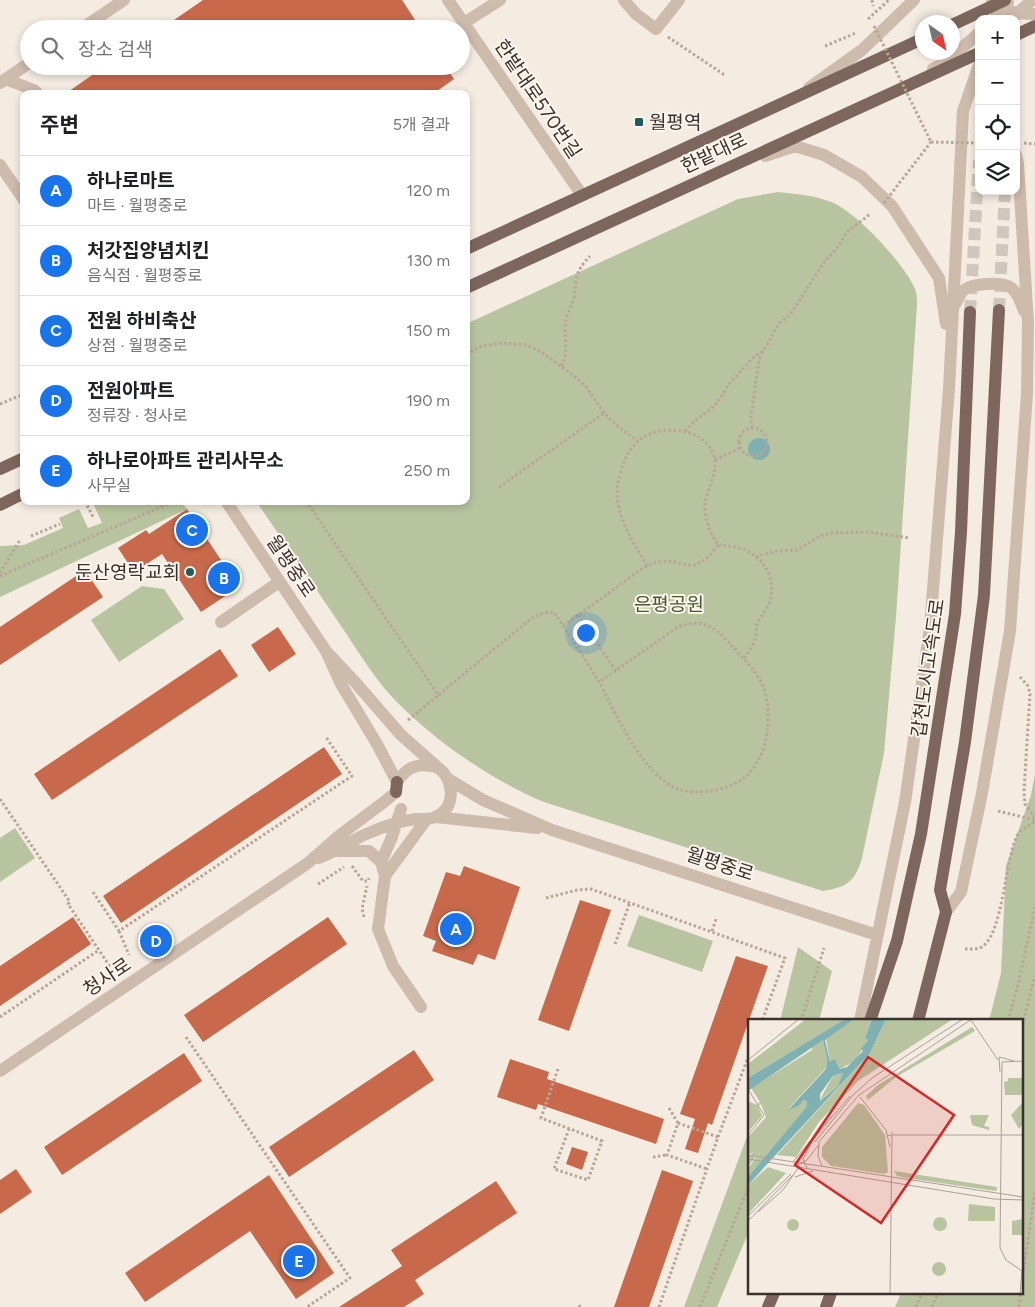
<!DOCTYPE html>
<html lang="ko">
<head>
<meta charset="utf-8">
<style>
	body { margin:0; font-family:Figtree,"Noto Sans KR",sans-serif; background:#f6f6f6; color:#202124 }
	.controls { position:absolute; right:15px; top:15px; display:grid; overflow:hidden; border-radius:10px; box-shadow:0 2px 8px #0003 }
	.controls button { width:45px; height:45px; display:grid; place-items:center; padding:0; border:0; border-bottom:1px solid #e0e0e0; background:#fff; color:#202124; font:25px sans-serif }
	.compass { position:absolute; left:915px; top:15px; width:45px; height:45px; border-radius:50%; background:#fff; box-shadow:0 2px 8px #0003; rotate:146deg }
	.you { position:absolute; left:585px; top:632px; width:18px; height:18px; margin:-12px; border:4px solid #fff; border-radius:50%; background:#1a73e8; box-shadow:0 0 0 8px #1a73e833 }
	.badge { display:grid; place-items:center; width:32px; height:32px; border-radius:50%; background:#1a73e8; color:#fff; font-size:16px; font-weight:700 }
	.pin { position:absolute; translate:-50% -50%; border:2px solid #fff; box-shadow:0 1px 5px #0006 }
	.list { margin:0; padding:0; list-style:none }
	h2 { display:flex; justify-content:space-between; align-items:center; height:65px; margin:0; padding:0 20px; font-size:21px }
	h2 small { font-size:16px; font-weight:400; color:#757577 }
	.list li { display:grid; grid-template-columns:32px 1fr auto; gap:15px; align-items:center; box-sizing:border-box; height:70px; padding:0 20px; border-top:1px solid #e0e0e0 }
	.list b { display:block; font-size:19px; white-space:nowrap }
	.list p { margin:0; font-size:16px; white-space:nowrap; color:#757577 }
	.list em { font-size:16px; font-style:normal; color:#757577 }
	.icon { flex:none; width:28px; height:28px; fill:none; stroke:currentColor; stroke-width:2; stroke-linecap:round; stroke-linejoin:round }
	.map { position:relative; flex:none; width:1035px; height:1307px; overflow:hidden }
	.search { position:absolute; background:#fff; box-shadow:0 2px 8px #0003; left:20px; top:20px; width:450px; height:55px; display:flex; align-items:center; gap:12px; box-sizing:border-box; padding:0 18px; border-radius:28px; color:#757577; font-size:19px }
	.panel { position:absolute; background:#fff; box-shadow:0 2px 8px #0003; left:20px; top:90px; width:450px; height:415px; border-radius:10px }
	.map>svg:first-child { display:block }
</style>
</head>
<body>
<div class="map">
<svg width="1035" height="1307" viewBox="0 0 1035 1307">
	<rect width="100%" height="100%" fill="#f4ebe1"/>
	<path fill="#b8c4a0" d="M778 192C796 194 814 195 831 202 856 211 905 265 915 289 917 294 917 300 917 305L896 617 884 753 862 858C855 882 847 887 823 891L544 802C494 781 442 746 403 708 377 684 359 652 339 623 312 583 284 542 256 501H466V324L738 199Z
		M96 501H138L140 505 149 501H181L187 509 0 597V546L24 545 63 528 59 518 79 509 88 528 102 523 93 503Z
		M142 586 164 589 184 619 119 662 91 620Z
		M1035 774V1307H895L901 1293H1021V1021H989L1001 973 1006 866 1031 795Z
		M15 828 35 858 0 882V838Z
		M639 915 713 941 702 972 627 946Z
		M798 947 832 971 819 1021H780Z
		M749 1131V1231L717 1307H684Z"/>
	<path fill="#7fb0b2" d="M748 449a11 11 0 1 1 22 0a11 11 0 1 1-22 0Z"/>
	<path fill="#c8694b" d="M203 0H402L421 29H161Z
		M105 66H445L454 79 433 94H65Z
		M187 509 239 587 201 612 162 554 134 572 118 548 146 530 149 534Z
		M85 570 103 597 0 665V627Z
		M278 627 296 654 269 672 251 645Z
		M220 649 238 676 52 800 34 774Z
		M324 747 342 774 121 923 103 896Z
		M464 866 520 887 495 960 478 954 473 965 432 951 436 941 423 936 446 872 460 876Z
		M580 900 611 910 569 1031 538 1020Z
		M73 917 91 944 0 1006V966Z
		M328 917 347 944 203 1042 184 1015Z
		M736 956 768 966 712 1125 708 1123 698 1153 685 1149 695 1119 680 1114Z
		M414 1050 434 1080 289 1177 269 1147Z
		M184 1053 202 1081 62 1175 44 1147Z
		M510 1059 549 1072 547 1079 664 1119 656 1144 538 1104 536 1110 497 1097Z
		M572 1147 588 1152 582 1170 566 1164Z
		M16 1169 32 1192 0 1214V1180Z
		M662 1170 693 1181 649 1307H614Z
		M269 1175 334 1273 296 1299 250 1231 145 1302 125 1273Z
		M496 1181 517 1213 415 1280 424 1294 404 1307H339L402 1266 391 1250Z"/>
	<g fill="none" stroke-linecap="round" stroke-linejoin="round">
		<path stroke="#cfc6bd" stroke-width="12" stroke-dasharray="12 6" stroke-linecap="butt" d="M999 310 1005 191
			M970 312 979 160"/>
		<path stroke="#b9a596" stroke-width="3" stroke-dasharray="2.5 2.5" stroke-linecap="butt" d="M872 0 873 6
			M868 19 889 0
			M668 37 726 76
			M825 46 856 33
			M1024 143 1035 144
			M466 354 482 346 503 343 526 345 540 351 573 375 586 387 604 413 620 428 638 441
			M561 366C570 353 563 335 566 320 567 313 572 306 574 298 577 277 574 273 590 256
			M0 404 24 394
			M739 442a14 14 0 1 1 28 0a14 14 0 1 1-28 0Z
			M752 428 751 417 759 360 763 351
			M685 431 699 417 711 409 720 399 728 385 754 357 763 351 769 342 774 331 780 323 790 315 824 262 837 248 847 232 870 214
			M715 460 740 448
			M499 487 604 413
			M85 501 93 517
			M306 501 439 696
			M31 536 60 524
			M756 557 775 551 797 550 820 536 831 533 868 532 909 538
			M647 566C634 542 618 522 617 493 617 476 625 453 638 441 653 427 690 426 705 442 727 465 707 481 705 506 704 519 711 534 718 545 727 546 737 546 745 550 766 559 777 581 769 604 766 611 760 617 757 624 756 628 757 631 756 635 755 644 748 652 744 659
			M0 573 20 540
			M0 576 175 501
			M578 615 616 671
			M563 625C584 611 605 596 625 581 634 575 644 566 654 563 685 554 689 583 718 545
			M1020 677 1028 686 1030 694 1024 791 1025 804 1035 817
			M408 720 532 618 543 613 554 612C569 635 585 658 599 682 618 716 648 792 694 792 709 792 725 789 738 782 768 765 774 716 763 686 757 672 744 659 733 647 715 628 706 617 678 627L599 682
			M0 799 70 902 68 904 111 968
			M998 811 1035 820
			M352 866 363 881H368L369 878
			M318 884 344 867
			M93 892 119 931 352 776 326 737
			M546 898 577 890 591 889 785 958 762 1021
			M364 917 362 909 367 886
			M119 931 129 955
			M712 931 716 919
			M615 944 630 902
			M965 949C971 949 978 950 983 946 1003 932 1005 860 1017 836 1021 829 1028 826 1035 822
			M0 1017 99 950
			M801 1021 824 948
			M1008 1021 1018 985 1035 907
			M1021 1030 1035 975
			M186 1037 350 1278 307 1307
			M558 1069 541 1118 602 1141 588 1180 554 1169 569 1129
			M669 1108 678 1123
			M718 1137 749 1055
			M653 1157 667 1155
			M1021 1289 1035 1191
			M579 1305 580 1307
			M659 1307 718 1137 678 1123 667 1155 707 1169
			M700 1307 749 1185
			M916 1307 922 1293
			M932 1307 938 1293
			M1019 1307 1021 1293"/>
		<path stroke="#cdbbac" stroke-width="12" d="M448 0 582 195
			M624 0 636 14 656 29 679 0
			M992 0C1006 12 1017 14 1035 14
			M1014 17 1032 0
			M994 19 1008 2
			M464 23 500 0
			M81 29 124 0
			M933 69 948 60 979 33
			M5 79 34 90 38 94
			M0 83 29 63
			M809 88 862 50 914 0
			M765 156 795 146 824 155 862 177 892 206 939 278 946 324
			M0 165 24 200
			M954 306C957 302 960 293 964 290 973 283 1001 282 1010 287 1018 292 1021 303 1024 311
			M226 501 326 651 341 684 377 744 397 782
			M221 622 279 582
			M448 779 483 800 552 830 877 935
			M397 782C407 767 418 762 436 767
			M436 817 537 828
			M338 851H369L381 862 385 876
			M319 858C337 851 353 839 371 832 385 826 401 821 416 819 423 819 429 820 435 817 455 809 454 786 443 772L401 735 355 682 326 651
			M381 862 392 837 401 809
			M946 912 961 892 982 793 1010 631 1027 394 1028 323 1018 163 1016 155
			M421 1007 393 966 378 929 385 876 426 820
			M860 1021 905 802 930 627 949 389 963 111 979 65
			M0 1071 308 863 340 835 384 802 396 792"/>
		<path stroke="#7d675c" stroke-width="12" d="M952 25 1005 0
			M1016 35 1035 26
			M466 249 922 39
			M466 288 979 53
			M0 469 24 458
			M0 505 24 493
			M396 792 397 782
			M870 1021 897 941 921 834 955 614 961 532 970 312
			M918 1021 946 912 940 890 965 742 984 595 999 310
			M768 1307 774 1293
			M826 1307 831 1293"/>
		<path stroke="#b9a596" stroke-width="3" stroke-dasharray="2.5 2.5" stroke-linecap="butt" d="M874 26 931 142
			M931 142 979 143
			M884 203 931 142"/>
	</g>
	<g fill="#1f5a5e" stroke="#fbf5ee" stroke-width="2">
		<rect x="634" y="117" width="10" height="10" rx="2.5"/>
		<circle cx="190" cy="572" r="5"/>
	</g>
	<g text-anchor="middle" dominant-baseline="central" stroke-width="4" stroke-linejoin="round" paint-order="stroke">
		<g font-size="19" fill="#3b302b" stroke="#fbf5ee">
			<text transform="translate(538 99) rotate(56)">한밭대로570번길</text>
			<text transform="translate(714 153) rotate(-25)">한밭대로</text>
			<text transform="translate(291 566) rotate(56)">월평중로</text>
			<text transform="translate(928 668) rotate(-82)">갑천도시고속도로</text>
			<text transform="translate(720 864) rotate(18)">월평중로</text>
			<text transform="translate(107 977) rotate(-34)">청사로</text>
		</g>
		<g font-size="19" fill="#3b302b" stroke="#fbf5ee" text-anchor="start">
			<text x="649" y="122">월평역</text>
			<text x="180" y="572" text-anchor="end">둔산영락교회</text>
		</g>
		<g font-size="19" fill="#4a5a2e" stroke="#fbf5ee">
			<text x="669" y="604">은평공원</text>
		</g>
	</g>
	<g transform="translate(748 1019)">
		<rect width="275" height="275" fill="#f4ebe1"/>
		<path d="M58 0H97L0 59V45ZM106 0H124L117 19 120 21 107 42 92 50 88 44 82 43 78 19ZM138 0H205L110 62 71 103 48 138 29 136 122 34ZM224 8 227 12 148 58 120 81 118 77 130 66ZM75 21 79 40 78 49 40 90 52 86 55 81 59 82V87L0 158V149L13 132 0 147V138L6 133 0 136 1 117 18 98 13 85 10 87 14 97 0 113V82L9 86 12 83 3 69 64 31V27ZM96 54 90 67 71 82 85 57ZM260 59H275V76H257L256 63 260 62ZM275 83V105L271 110 263 96ZM110 84 116 86 137 116 140 153 136 155 83 147 74 138V128ZM222 96H241L236 107 241 108V111L224 106ZM20 148 38 154 0 195V166ZM146 152 249 168V170L248 172 165 160 149 157ZM221 185 247 188V202H220ZM185 205a7 7 0 1 1 14 0a7 7 0 1 1-14 0ZM39 206a6 6 0 1 1 12 0a6 6 0 1 1-12 0ZM275 200V216H264V202ZM184 250a7 7 0 1 1 14 0a7 7 0 1 1-14 0Z" fill="#b8c4a0"/>
		<path d="M97 0H106L77 21 82 43 86 40 92 50 99 48 115 32 113 30 120 21 117 19 124 0H138L122 34 0 166V158L59 87V82L55 81 52 86 40 91 78 50 79 40 75 21 0 72V59ZM95 54 90 67 72 82V75L85 57Z" fill="#7fb0b2" fill-rule="evenodd"/>
		<path fill="none" stroke="#aaa098" stroke-width="1" d="M223 1 250 41M0 41 51 0M254 43 252 229 258 241 274 252M254 43 275 42M252 53 251 38 266 42M0 70 16 96 0 116M112 78 138 111 142 128M144 113V116H275M140 116 144 117 142 275M67 123 105 76 124 59 215 0M70 124 111 76 224 0M71 126 70 137 74 147M0 136 275 178M0 140 246 180 275 181M45 143 62 122M47 147 59 141 72 124M59 149 55 140 65 120 102 77M47 158 65 152M10 193 35 171 50 149M0 197 43 155M0 202 45 156M272 275 274 252"/>
		<path fill="#d62828" fill-opacity="0.15" stroke="#d62828" stroke-width="2.5" d="M120 38 206 96 133 204 47 146Z"/>
		<rect width="275" height="275" fill="none" stroke="#3b302b" stroke-width="2.5"/>
	</g>
</svg>
<div class="controls">
<button>+</button>
<button>−</button>
<button><svg class="icon" aria-label="locate" viewBox="0 0 24 24"><circle cx="12" cy="12" r="6"/><path d="M12 2v4M12 18v4M2 12h4M18 12h4"/></svg></button>
<button><svg class="icon" aria-label="layers" viewBox="0 0 24 24"><path d="M12 4l9 5-9 5-9-5zM3 14l9 5 9-5"/></svg></button>
</div>
<svg class="compass" viewBox="-18 -18 36 36"><path d="M0-13l5 13h-10z" fill="#e53935"/><path d="M0 13l5-13h-10z" fill="#757577"/></svg>
<div class="you"></div>
<div class="pin badge" style="left:456px;top:929px">A</div>
<div class="pin badge" style="left:224px;top:578px">B</div>
<div class="pin badge" style="left:192px;top:530px">C</div>
<div class="pin badge" style="left:156px;top:941px">D</div>
<div class="pin badge" style="left:299px;top:1261px">E</div>
<div class="search"><svg class="icon" aria-label="search" viewBox="0 0 24 24"><circle cx="10" cy="10" r="6"/><path d="M15 15l6 6"/></svg>장소 검색</div>
<section class="panel">
<h2>주변<small>5개 결과</small></h2>
<ul class="list">
<li><span class="badge">A</span><div><b>하나로마트</b><p>마트 · 월평중로</p></div><em>120 m</em></li>
<li><span class="badge">B</span><div><b>처갓집양념치킨</b><p>음식점 · 월평중로</p></div><em>130 m</em></li>
<li><span class="badge">C</span><div><b>전원 하비축산</b><p>상점 · 월평중로</p></div><em>150 m</em></li>
<li><span class="badge">D</span><div><b>전원아파트</b><p>정류장 · 청사로</p></div><em>190 m</em></li>
<li><span class="badge">E</span><div><b>하나로아파트 관리사무소</b><p>사무실</p></div><em>250 m</em></li>
</ul>
</section>
</div>
</body>
</html>
